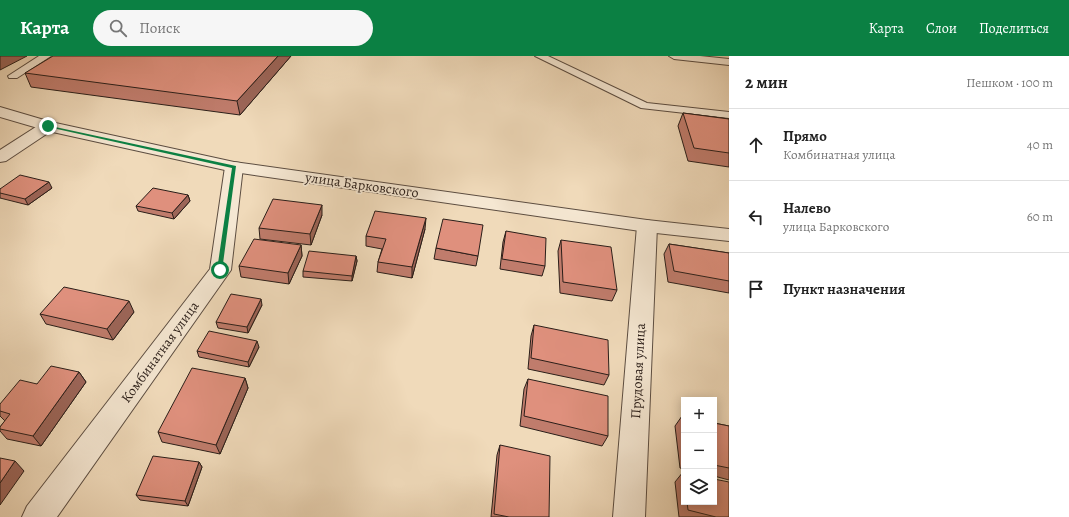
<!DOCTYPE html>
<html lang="ru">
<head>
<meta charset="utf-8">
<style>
	body { margin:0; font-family:Alegreya,serif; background:#f6f6f6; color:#222 }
	.controls { position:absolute; right:12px; bottom:12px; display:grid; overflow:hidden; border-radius:0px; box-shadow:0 2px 10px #0003 }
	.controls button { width:36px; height:36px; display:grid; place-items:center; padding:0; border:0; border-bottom:1px solid #e0e0e0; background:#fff; color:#222; font:20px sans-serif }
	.stop { position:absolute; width:12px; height:12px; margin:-9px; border:3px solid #0b8043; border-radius:50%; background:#fff }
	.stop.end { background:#0b8043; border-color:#fff; box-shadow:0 1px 4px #0008 }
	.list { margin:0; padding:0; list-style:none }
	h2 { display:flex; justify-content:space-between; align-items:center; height:52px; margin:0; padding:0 16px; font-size:17px }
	h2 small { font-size:13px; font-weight:400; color:#767676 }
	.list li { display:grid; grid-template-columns:26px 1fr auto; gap:12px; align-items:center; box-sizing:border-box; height:72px; padding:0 16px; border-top:1px solid #e0e0e0 }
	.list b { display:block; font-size:15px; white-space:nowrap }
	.list p { margin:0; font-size:13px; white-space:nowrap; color:#767676 }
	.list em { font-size:13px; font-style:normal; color:#767676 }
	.icon { flex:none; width:22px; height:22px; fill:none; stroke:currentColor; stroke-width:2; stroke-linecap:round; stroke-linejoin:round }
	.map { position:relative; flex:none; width:729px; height:461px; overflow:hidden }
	header { display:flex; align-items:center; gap:24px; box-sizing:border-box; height:56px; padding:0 20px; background:#0b8043; color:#fff }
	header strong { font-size:19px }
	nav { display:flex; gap:22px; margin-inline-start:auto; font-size:14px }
	.search { width:280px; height:36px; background:#f6f6f6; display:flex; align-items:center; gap:10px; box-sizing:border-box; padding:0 14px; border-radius:22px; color:#767676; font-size:15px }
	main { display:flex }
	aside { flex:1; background:#fff }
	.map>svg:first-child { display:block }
</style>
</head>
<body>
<header>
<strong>Карта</strong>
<div class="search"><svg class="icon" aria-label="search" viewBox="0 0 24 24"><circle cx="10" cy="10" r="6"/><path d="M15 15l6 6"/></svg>Поиск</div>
<nav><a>Карта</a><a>Слои</a><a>Поделиться</a></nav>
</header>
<main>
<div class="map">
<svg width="729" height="461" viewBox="0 0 729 461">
	<rect width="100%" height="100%" fill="#f0daba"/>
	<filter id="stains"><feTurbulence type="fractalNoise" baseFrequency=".005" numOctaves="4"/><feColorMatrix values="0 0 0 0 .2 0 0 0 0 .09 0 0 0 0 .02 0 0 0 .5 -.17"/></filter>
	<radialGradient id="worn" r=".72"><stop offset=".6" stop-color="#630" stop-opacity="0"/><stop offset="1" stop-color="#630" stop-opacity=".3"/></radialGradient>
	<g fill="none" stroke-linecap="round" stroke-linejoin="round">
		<defs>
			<path id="service" d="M39 0H51L17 22H9L8 20Z
				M535 0H548L647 47 729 56V62L641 52Z
				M669 0H700L729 3V9L674 3Z"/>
			<path id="minor" d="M48 65 54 67 56 70 54 73 6 105 0 106V94L42 67Z
				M234 106 240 107 243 111 231 214 57 461H22L27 450 210 213 225 111 228 107Z
				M647 164 654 166 657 170 645 461H613L637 170 640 166Z"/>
			<path id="tertiary" d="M0 51 51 66 234 106 647 164 729 173V185L647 176 234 116 48 75 0 61Z"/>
		</defs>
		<use href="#service" stroke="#5c4d41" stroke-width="2"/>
		<use href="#minor" stroke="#5c4d41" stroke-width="2"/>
		<use href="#tertiary" stroke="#5c4d41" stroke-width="2"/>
		<use href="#service" fill="#f5e7d2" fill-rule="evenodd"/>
		<use href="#minor" fill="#f5e7d2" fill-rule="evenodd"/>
		<use href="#tertiary" fill="#f5e7d2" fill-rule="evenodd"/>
	</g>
	<path fill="#c07c6c" stroke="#2a1e19" d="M291 0 240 59 31 31 25 17Z
		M683 57 729 63V111L688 105 678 70Z
		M52 132 28 149 0 142V133Z
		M188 139 190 145 174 163 138 155 136 150Z
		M322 159 311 189 260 183 259 172Z
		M425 173 412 222 377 216 378 206 382 193 366 190V180Z
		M506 175 545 210 542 220 500 213 503 186Z
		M561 184 617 234 612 245 560 237 558 195Z
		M669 188 729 197V237L668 226 664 198Z
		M301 189 302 200 289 228 241 221 239 210Z
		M436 192 478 200 476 210 434 203Z
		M356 200 357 205 352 225 303 221V215Z
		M262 249 248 277 218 272 216 266Z
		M134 256 113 284 46 268 40 258Z
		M534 269 609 319 604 329 528 313 531 280Z
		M259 291 249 311 199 301 197 295Z
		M79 316 86 326 41 390 7 383 0 375V371L5 365 0 360V355L37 328Z
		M245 322 248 332 220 398 162 386 158 376Z
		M528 323 608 380 602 390 520 370 524 333Z
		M682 360 684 372V413L680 412 675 370Z
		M714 367 729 370V424L714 420Z
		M500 389 549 461H491L497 399Z
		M199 406 202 411 188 450 140 444 136 439Z
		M683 416H684V446H714L729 461H679L675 426Z"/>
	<path fill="#9c6558" stroke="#2a1e19" d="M0 0H27L0 14Z
		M278 0H291L240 59 237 45Z
		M49 126 52 132 28 149 25 143Z
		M188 139 190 145 174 163 172 157Z
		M322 149V159L311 189 310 178Z
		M426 162 425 173 412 222V211Z
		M301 189 302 200 289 228 288 217Z
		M356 200 357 205 352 225V220Z
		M261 243 262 249 248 277 247 271Z
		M129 245 134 256 113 284 107 273Z
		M257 285 259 291 249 311 248 306Z
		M79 316 86 326 41 390 33 380Z
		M245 322 248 332 220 398 216 389Z
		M15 405 24 415 0 449V427Z
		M199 406 202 411 188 450 185 445Z"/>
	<path fill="#df907d" stroke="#2a1e19" d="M53 0H278L237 45 25 17Z
		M683 57 729 63V97L694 92Z
		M20 119 49 126 25 143 0 137V133Z
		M153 132 188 139 172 157 136 150Z
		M273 143 322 149 310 178 259 172Z
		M375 155 426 162 412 211 378 206 386 183 366 180Z
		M443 163 483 169 478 200 436 192Z
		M506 175 546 182 545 210 502 203Z
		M254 183 301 189 288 217 239 210Z
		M561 184 611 191 617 234 563 226Z
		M669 188 729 197V225L674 215Z
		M309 195 356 200 352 220 303 215Z
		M64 231 129 245 107 273 40 258Z
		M231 238 261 243 247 271 216 266Z
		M534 269 608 284 609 319 531 302Z
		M209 275 257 285 248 306 197 295Z
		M51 310 79 316 33 380 0 373V371L10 358 0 355V348L20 324 37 328Z
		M192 312 245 322 216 389 158 376Z
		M528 323 608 340V380L524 360Z
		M682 360 684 361V372Z
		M714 367 729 370V412L714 409Z
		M500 389 550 400 549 461H509L494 458Z
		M153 400 199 406 185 445 136 439Z
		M0 402 15 405 0 427Z
		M683 416H684V426Z
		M714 423 729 426V461H716L688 454 687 446H714Z"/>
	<path fill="#0b8043" d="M46 69 236 110 222 215 220 216 217 214 232 112 48 71Z"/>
	<g text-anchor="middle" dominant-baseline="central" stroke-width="3.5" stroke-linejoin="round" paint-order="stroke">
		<g font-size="14" fill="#2a1e19" stroke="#f5e7d2">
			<text transform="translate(362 129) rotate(8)">улица Барковского</text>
			<text transform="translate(160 296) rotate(-54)">Комбинатная улица</text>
			<text transform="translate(638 315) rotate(-87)">Прудовая улица</text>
		</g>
	</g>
	<rect width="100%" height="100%" filter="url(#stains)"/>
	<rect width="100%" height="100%" fill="url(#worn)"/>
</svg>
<div class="controls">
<button>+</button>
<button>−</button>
<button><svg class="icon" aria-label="layers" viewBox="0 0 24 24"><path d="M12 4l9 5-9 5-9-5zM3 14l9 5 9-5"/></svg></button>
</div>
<div class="stop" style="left:220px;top:214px"></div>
<div class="stop end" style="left:48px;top:70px"></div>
</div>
<aside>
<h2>2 мин<small>Пешком · 100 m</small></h2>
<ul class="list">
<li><svg class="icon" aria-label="ahead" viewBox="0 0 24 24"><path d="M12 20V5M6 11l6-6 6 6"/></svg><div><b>Прямо</b><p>Комбинатная улица</p></div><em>40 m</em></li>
<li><svg class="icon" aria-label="left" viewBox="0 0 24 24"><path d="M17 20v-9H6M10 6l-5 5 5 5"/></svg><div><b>Налево</b><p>улица Барковского</p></div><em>60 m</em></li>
<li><svg class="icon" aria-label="arrive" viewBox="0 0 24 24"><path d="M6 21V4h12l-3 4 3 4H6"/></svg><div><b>Пункт назначения</b></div></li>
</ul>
</aside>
</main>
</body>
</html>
